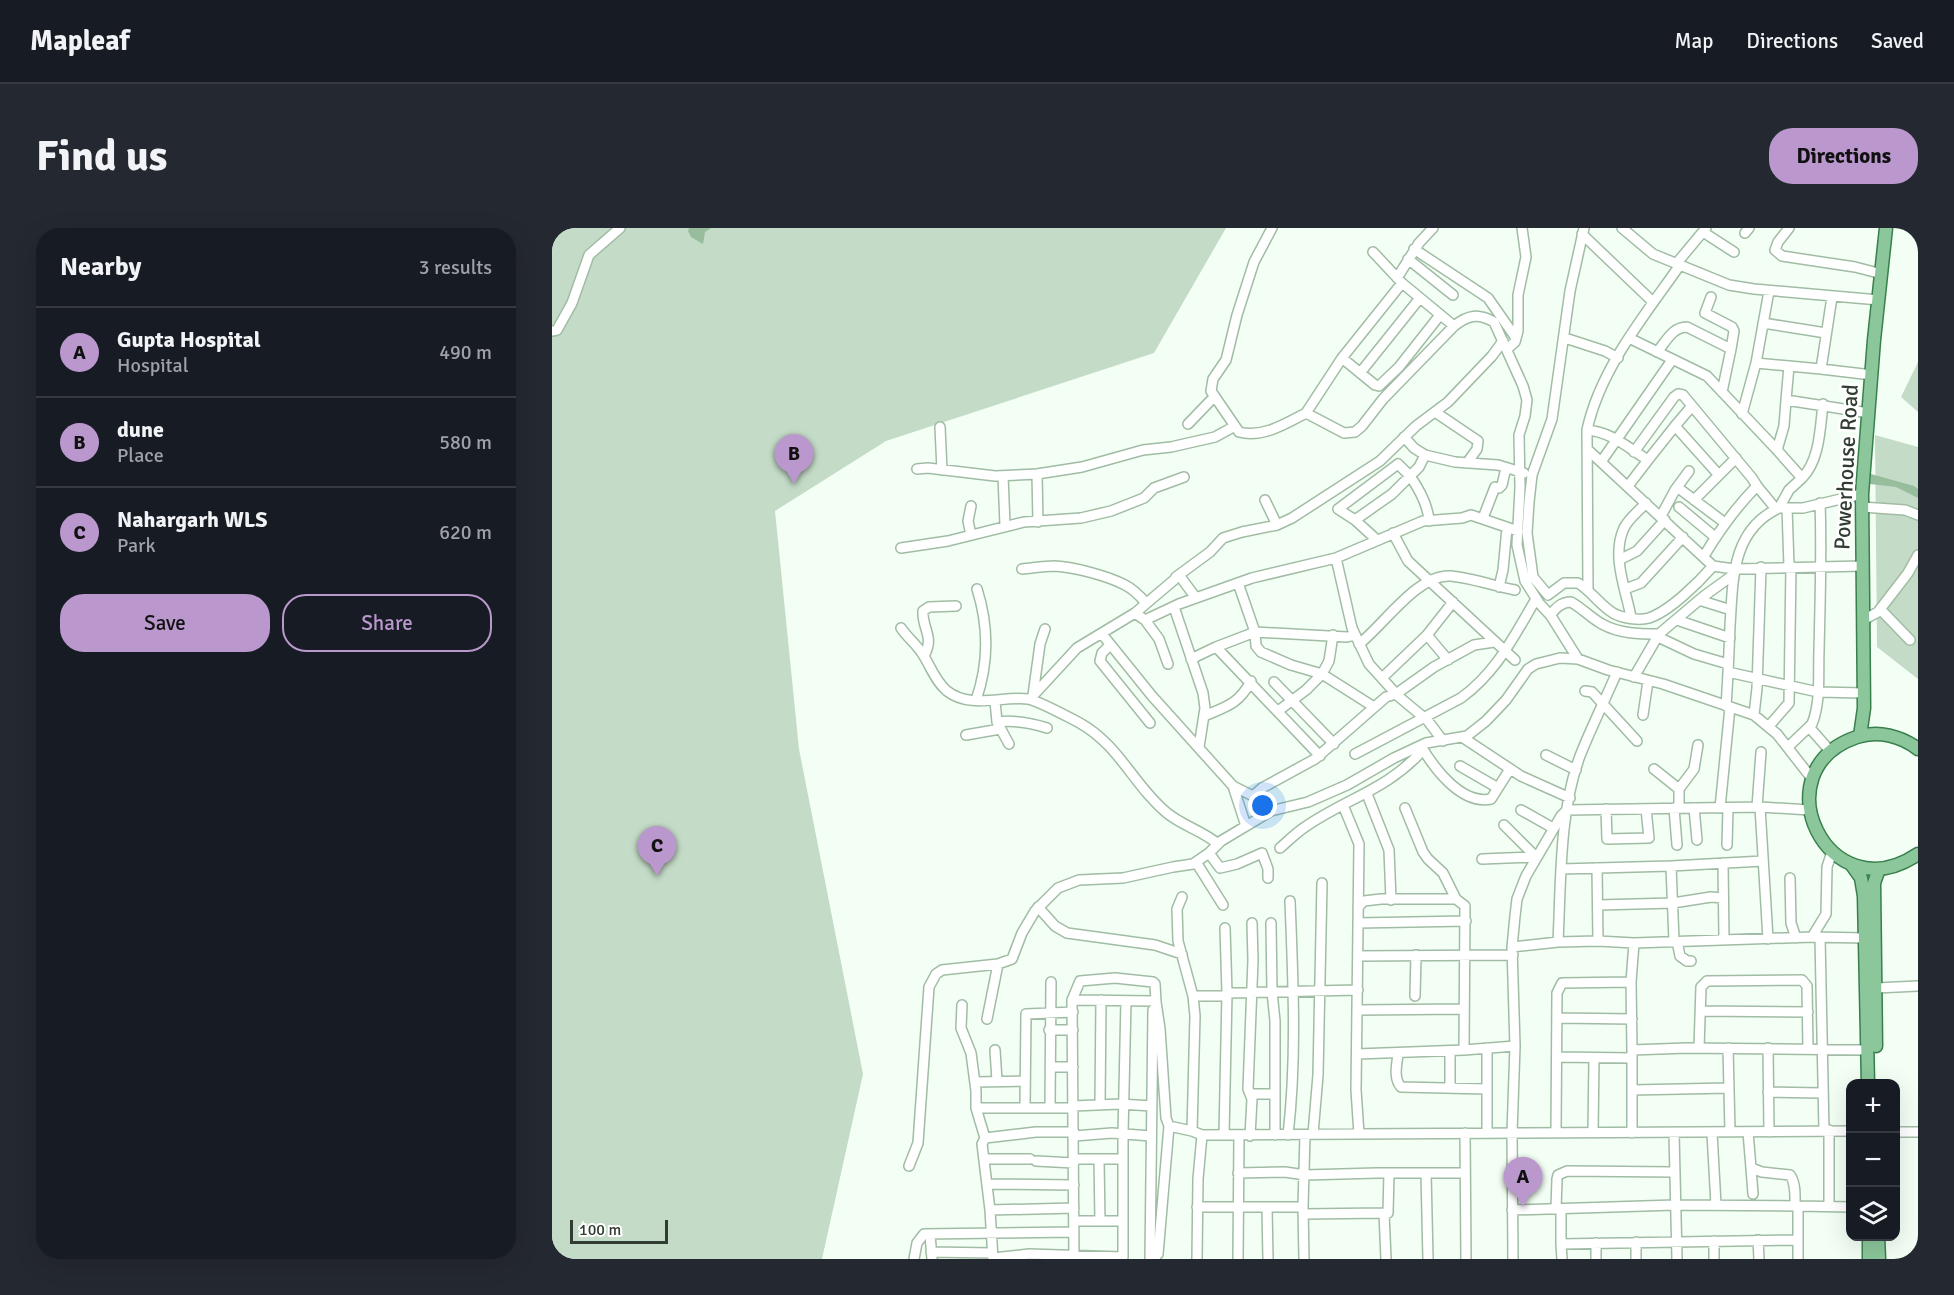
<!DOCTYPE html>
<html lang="en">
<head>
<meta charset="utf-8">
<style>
	body { margin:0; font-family:Signika,sans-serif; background:#242831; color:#f1f3f6 }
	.controls { position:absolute; right:18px; bottom:18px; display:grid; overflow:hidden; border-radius:12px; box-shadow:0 6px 24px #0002 }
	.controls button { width:54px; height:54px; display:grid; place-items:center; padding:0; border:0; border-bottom:2px solid #363941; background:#171b24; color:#f1f3f6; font:30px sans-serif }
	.scale { position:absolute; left:18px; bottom:15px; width:98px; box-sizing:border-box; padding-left:6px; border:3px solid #313d33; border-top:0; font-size:16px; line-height:21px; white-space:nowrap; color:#313d33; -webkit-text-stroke:4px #fff; paint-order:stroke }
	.you { position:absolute; left:711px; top:578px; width:21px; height:21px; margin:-15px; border:4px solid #fff; border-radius:50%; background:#1a73e8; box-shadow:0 0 0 9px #1a73e833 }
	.badge { display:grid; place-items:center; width:39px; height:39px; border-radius:50%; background:#ba98cd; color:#111; font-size:20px; font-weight:700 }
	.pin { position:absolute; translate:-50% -50px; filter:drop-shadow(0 2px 3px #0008) }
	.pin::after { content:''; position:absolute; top:32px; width:21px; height:18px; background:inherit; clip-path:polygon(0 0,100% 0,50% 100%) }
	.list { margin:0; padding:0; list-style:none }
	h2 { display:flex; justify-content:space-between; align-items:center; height:78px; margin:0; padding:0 24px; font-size:26px }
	h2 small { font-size:20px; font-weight:400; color:#9ea1a6 }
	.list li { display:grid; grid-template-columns:39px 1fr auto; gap:18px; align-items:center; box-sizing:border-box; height:90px; padding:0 24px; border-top:2px solid #363941 }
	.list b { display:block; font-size:22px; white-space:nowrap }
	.list p { margin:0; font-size:20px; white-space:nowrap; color:#9ea1a6 }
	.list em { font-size:20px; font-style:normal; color:#9ea1a6 }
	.actions { display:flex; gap:12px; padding:18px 24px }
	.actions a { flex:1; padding:14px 0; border:2px solid #ba98cd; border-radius:24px; text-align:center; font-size:21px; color:#ba98cd }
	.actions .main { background:#ba98cd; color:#111 }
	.icon { flex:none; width:33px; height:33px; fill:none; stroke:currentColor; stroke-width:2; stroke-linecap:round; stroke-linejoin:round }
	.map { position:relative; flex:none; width:1366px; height:1031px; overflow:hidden; border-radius:24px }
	header { display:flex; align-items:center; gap:36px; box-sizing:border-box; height:84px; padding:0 30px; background:#171b24; border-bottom:2px solid #363941 }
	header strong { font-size:28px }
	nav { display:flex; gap:33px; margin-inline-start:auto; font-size:21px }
	.intro { display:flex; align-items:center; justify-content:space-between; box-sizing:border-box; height:144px; padding:0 36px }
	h1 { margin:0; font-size:42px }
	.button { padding:15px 27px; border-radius:24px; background:#ba98cd; color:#111; font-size:21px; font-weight:700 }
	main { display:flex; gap:36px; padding:0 36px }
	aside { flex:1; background:#171b24; border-radius:24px; box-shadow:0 6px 24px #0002 }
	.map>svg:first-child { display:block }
</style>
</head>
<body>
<header>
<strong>Mapleaf</strong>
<nav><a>Map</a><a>Directions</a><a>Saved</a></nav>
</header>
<div class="intro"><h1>Find us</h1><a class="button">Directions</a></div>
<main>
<aside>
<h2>Nearby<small>3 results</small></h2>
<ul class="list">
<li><span class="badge">A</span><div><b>Gupta Hospital</b><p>Hospital</p></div><em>490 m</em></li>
<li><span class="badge">B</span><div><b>dune</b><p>Place</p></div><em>580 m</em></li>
<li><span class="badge">C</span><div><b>Nahargarh WLS</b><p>Park</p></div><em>620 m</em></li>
</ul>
<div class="actions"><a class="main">Save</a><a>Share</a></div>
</aside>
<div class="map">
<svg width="1366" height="1031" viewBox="0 0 1366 1031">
	<rect width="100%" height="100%" fill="#f3fff4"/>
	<path fill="#c4dcc7" d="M0 0H674L602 125 334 213 223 283 247 521 311 846 270 1031H0Z
		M1366 134V184L1349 169Z
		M1323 207 1366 219V451L1325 419Z"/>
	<path fill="#97bd9d" d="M137 0H159L153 4 151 16 139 9 136 3Z
		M1319 246 1362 258 1366 261V270L1344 259 1318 256Z"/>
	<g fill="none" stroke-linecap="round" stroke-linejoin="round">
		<defs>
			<path id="minor" d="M720 0 702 34 685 87 674 132 661 151 659 163 687 204C711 210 733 196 754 185
				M1032 0 1018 63 1000 191 980 247 977 274 975 305 981 349 996 367 1012 355H1026C1039 363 1048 377 1061 385 1070 390 1087 393 1097 390 1118 383 1147 354 1161 338
				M1070 0 1101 26 1177 57 1202 61 1327 72
				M1237 0 1226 14 1223 22 1230 28 1303 39 1330 46
				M1151 4 1182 24
				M1193 5 1197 0
				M1030 6 1101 74
				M862 21 936 70 964 110
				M821 24 850 55 902 98
				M856 31 901 67
				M1124 36 1154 0
				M845 50 867 15 881 0
				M850 55 790 130 754 185 792 205 803 204 810 198 831 171 902 98C916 87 926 85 942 94L971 158 975 172 973 188 967 207 968 260 965 317 973 353 987 375 999 388 1026 431
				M1159 69 1153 85 1180 99 1182 103 1179 121
				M1211 95 1274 105
				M0 103 5 102 20 75 37 27 68 0
				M1013 110 1053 123 1066 130
				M1077 110 1155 148 1225 222 1232 198 1234 172 1317 185
				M955 121 963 114 966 103V67L974 29 970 0
				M1105 124C1114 114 1120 99 1135 99L1179 121 1170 164
				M790 130 823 157 827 158 847 139 888 87
				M1204 135 1217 63
				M1269 141 1320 147
				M808 145 868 70
				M1234 172 1237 138 1269 141 1280 69
				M883 184 926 213 925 221 915 235
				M1190 186 1204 135 1237 138
				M636 196 662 169
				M1123 198 1140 178
				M388 199 390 242
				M1035 202C1060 204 1076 220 1096 232L1076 258
				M852 209 862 220 873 227
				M1035 221 1161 338 1182 341 1310 338
				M1225 222 1250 250C1268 232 1268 200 1271 176
				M1082 224 1122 169 1126 166 1131 167 1200 250 1205 258C1184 279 1167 303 1152 328
				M1096 232 1123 198 1166 246
				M1049 234 1120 132
				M846 236 858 248 840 266 803 292 786 281Z
				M365 241 376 240 443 248 485 246 530 239 591 222 619 219 663 209 683 198
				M485 246 486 294
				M451 248 453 297
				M1250 250 1237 262 1227 280H1251L1310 266
				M1205 258 1224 281
				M1125 259 1173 295
				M713 272 725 297
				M1142 272 1184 230
				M1127 279 1163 309
				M1310 279 1353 282 1366 287
				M1235 280 1237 338
				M1109 288 1123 262 1137 243
				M931 290 943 259 947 260 950 257 954 240
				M803 292 825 312
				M877 293C876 276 867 261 858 248L867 239 873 227 903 234 946 237 972 245
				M841 305 856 333 963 432
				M419 307 416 293 419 278
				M349 320 396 313 472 294 529 290 559 283 592 270 602 260 632 249
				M784 330 800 400 817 436 846 468 876 493 891 513
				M1067 332 1085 323 1113 292
				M470 341C481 340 492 338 503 338 522 339 556 348 573 357 581 361 588 368 594 375
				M627 347 644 370
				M686 355 703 404 704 418 709 424 739 437 770 446 777 433 781 407
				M947 359 951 342 955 300
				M1036 361 1035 202C1048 141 1093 87 1128 37
				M1073 361 1089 355 1131 309
				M1147 372 1179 382
				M622 379 651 465 653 480 647 519
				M1328 381 1358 412
				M583 385 622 352 624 349 658 324 671 310 690 304 725 297 740 290 828 233 864 198 896 174 940 128 951 113
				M998 387C1004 380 1009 374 1019 374 1030 380 1039 390 1050 396 1068 406 1088 406 1107 406L1152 368 1181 347
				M1079 389C1074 362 1059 328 1072 300 1077 290 1087 283 1094 275
				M593 392 607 411 616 436
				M1125 392 1178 410
				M1311 392 1326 384 1356 345 1366 327
				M349 400C355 409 364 416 370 425 378 437 383 453 395 463 418 481 449 468 476 471 485 472 516 489 526 494 568 517 581 557 615 585 631 598 651 603 666 616
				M550 406 600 468 681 558
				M1106 409 1142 426 1176 436
				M807 416C831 398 866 345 899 348 920 350 942 358 963 362
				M558 417 550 425 548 433 598 495
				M664 419 703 404 795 409 803 407
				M372 428C383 408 370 402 371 383L377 379 404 378
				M639 431 664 419 768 528
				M896 432 875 407 901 374
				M1176 444 1266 464 1312 465
				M1082 449 1107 406
				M830 450 875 407
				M722 454 782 516
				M1033 463 1040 464 1085 513
				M481 467 488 416 493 401
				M478 471 525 420 583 385 593 392 627 376 700 350 784 330 871 293 910 290 919 287 966 303
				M424 472C437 435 437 399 425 361
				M443 473 445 494 457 516
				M1174 478C1176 451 1177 424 1178 398 1181 353 1179 302 1227 280
				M726 483 754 462 770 446 822 479
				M1091 487 1096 453
				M1202 487 1205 460 1209 339
				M652 488C674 479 687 476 699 453
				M445 494C463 492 477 494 495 500
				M1217 498 1237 475 1239 338
				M1257 499 1279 524
				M414 507 448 501
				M910 509 969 548 1018 570
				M869 518C882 540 909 577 939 571L958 541
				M1236 519 1260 496C1269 474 1266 446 1267 423 1268 373 1270 325 1268 275
				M803 526 909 470C945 444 962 408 984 371
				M994 527 1024 542
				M908 538 946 560
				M1102 541 1127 561
				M815 566 837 622 839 672
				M701 568 710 560 763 531 834 469 844 466 882 439 922 417 942 414
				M791 577 807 616 804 862 807 906
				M1205 579 1209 524
				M1208 579 1216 711
				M853 580 871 624 876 631 891 645 904 671
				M1122 580 1125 617
				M1127 580V561L1142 541 1146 517
				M1142 580 1145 612
				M1168 580 1178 479
				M1054 581 1055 611 1097 610 1094 581
				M969 582 1001 600
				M694 598 681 558 701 568 719 583
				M1175 617 1176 580
				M728 620C736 613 744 605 753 599 795 570 835 562 871 522
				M657 625 668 640 685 636 710 625 716 641V650
				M930 631 984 629 952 597
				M644 634 671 677
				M1171 635 1172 711
				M1119 638 1122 713
				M1045 640 1046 713
				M1009 641 1119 638 1211 633
				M1238 650 1239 695 1244 710
				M630 669 625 681 626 713 641 768 643 788 640 903
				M1046 677 1121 675 1159 669 1171 670
				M486 679 503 698 515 705 603 717 630 726
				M806 679 812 673 829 671H904L913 678 912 822
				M700 695 701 732 696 861 698 866H722
				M719 695 720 764 723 793V907
				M806 695 914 693
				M673 700 675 765
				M1260 709 1274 686 1275 639 1280 624
				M1268 709 1272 903
				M1125 713 1128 728 1135 733H1139
				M1006 714C1009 655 1007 584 1028 528 1039 500 1053 472 1065 444
				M1082 715 1079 754 1080 822 1135 820 1316 822
				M960 719 1006 714 1046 713 1082 715 1260 709 1313 710
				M806 728 961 727
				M1324 760 1366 758
				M641 768H674
				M863 768 864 727
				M520 772 528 753 563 750 601 754 603 756 604 774
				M601 773 604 774 608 801 614 890 617 898 640 903 650 907 1298 903
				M410 777 409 800 419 825 424 863V880H521
				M805 782 912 781
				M1149 783 1256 784
				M1006 790 1080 791
				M435 791 446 736 460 731 470 705 483 683 506 660 527 652 571 650 621 639 641 636 657 625 669 613 719 583 756 574 795 557 842 530 874 515 915 508 934 493 954 472 976 441 984 436 1008 430 1026 431 1056 442 1111 456 1202 487 1225 506 1261 552
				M497 802H521
				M935 820V905
				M1147 820 1149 759 1155 753 1250 752 1255 758 1256 821
				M1176 820 1178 904
				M1216 820 1217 904
				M443 822 445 853
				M898 823V860
				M805 826 912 822 963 818
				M846 826C845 836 841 850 849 859L935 861
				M1005 829 1080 830
				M498 839H521
				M423 854 473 853
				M1080 862 1177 860
				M1216 864 1270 865
				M548 877 549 772
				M521 878 568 876 600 878
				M473 879 474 786 521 784
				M498 879 499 754
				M424 880 433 910
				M1277 902V978
				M1004 903 1005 765 1010 755 1079 754
				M1041 904 1042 830
				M1196 904 1199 940 1210 944 1238 947C1244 955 1243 968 1243 978
				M1344 904H1366
				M913 905 914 1031
				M1080 905V822
				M1122 905 1125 1031
				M1160 905 1164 977
				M761 906 766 847 770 655
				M672 907 675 765 806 762
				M736 907C745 829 741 751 738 673
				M522 908 560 905 599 908
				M698 908 700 871 698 866
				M432 931H478
				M522 931H571
				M547 932 548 993
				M484 933 522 935
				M357 938 366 915 377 759 384 746 390 742 446 736
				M1199 940 1201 966
				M686 945 733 944 753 947 825 945H912
				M874 945 876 1031
				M435 956 522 957
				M645 979H751L752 1031
				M715 979 716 1031
				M751 979 753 907
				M1004 981 1005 951 1006 947 1015 943 1123 944
				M1009 981V1016L1246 1012
				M438 982 522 980
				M960 982 1123 977 1246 978
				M832 985H836L837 945
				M752 986 832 985 834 1031
				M522 993H571
				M378 1006 380 1031
				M1206 1012 1207 1031
				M1162 1013V1031
				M1044 1015V1031
				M1009 1016 1010 1031
				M379 1024 440 1025
				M441 1030 477 1026 571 1029V906L574 773
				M362 1031 365 1015 372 1006 522 1004
				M441 1031 438 982 430 916 433 910 484 904H522
				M522 1031 520 772 601 773
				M598 1031 601 782
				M601 1031 606 1026 617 898
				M645 1031 646 951 650 907
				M686 1031 687 908
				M961 1031 960 905 963 818 960 719 963 688 965 671 974 648 1009 588 1015 582 1208 579 1258 582
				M1084 1031V1014
				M1246 1031V978L1298 979"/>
			<path id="major" d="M1308 508 1312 480 1310 266 1322 112 1334 0
				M1366 521C1349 508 1326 502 1305 509 1207 542 1276 687 1366 626
				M1299 636 1309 650 1312 668 1316 856
				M1324 818 1322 655 1327 641
				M1317 1008V1031
				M1326 1008 1327 1031"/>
		</defs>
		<use href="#minor" stroke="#a1bca4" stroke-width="12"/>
		<use href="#major" stroke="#397f4c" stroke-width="15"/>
		<use href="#minor" stroke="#fff" stroke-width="9"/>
		<use href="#major" stroke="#8bc79b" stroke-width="12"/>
	</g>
	<g text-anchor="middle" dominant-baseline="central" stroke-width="5" stroke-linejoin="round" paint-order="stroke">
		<g font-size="22" fill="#313d33" stroke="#fff">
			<text transform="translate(1294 239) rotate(-87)">Powerhouse Road</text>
		</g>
	</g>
</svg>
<div class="controls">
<button>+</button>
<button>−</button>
<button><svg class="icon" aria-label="layers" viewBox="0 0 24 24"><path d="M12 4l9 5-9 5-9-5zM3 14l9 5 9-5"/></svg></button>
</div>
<div class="scale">100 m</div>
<div class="you"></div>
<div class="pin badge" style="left:971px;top:979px">A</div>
<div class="pin badge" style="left:242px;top:256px">B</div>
<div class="pin badge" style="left:105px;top:648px">C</div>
</div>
</main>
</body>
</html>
